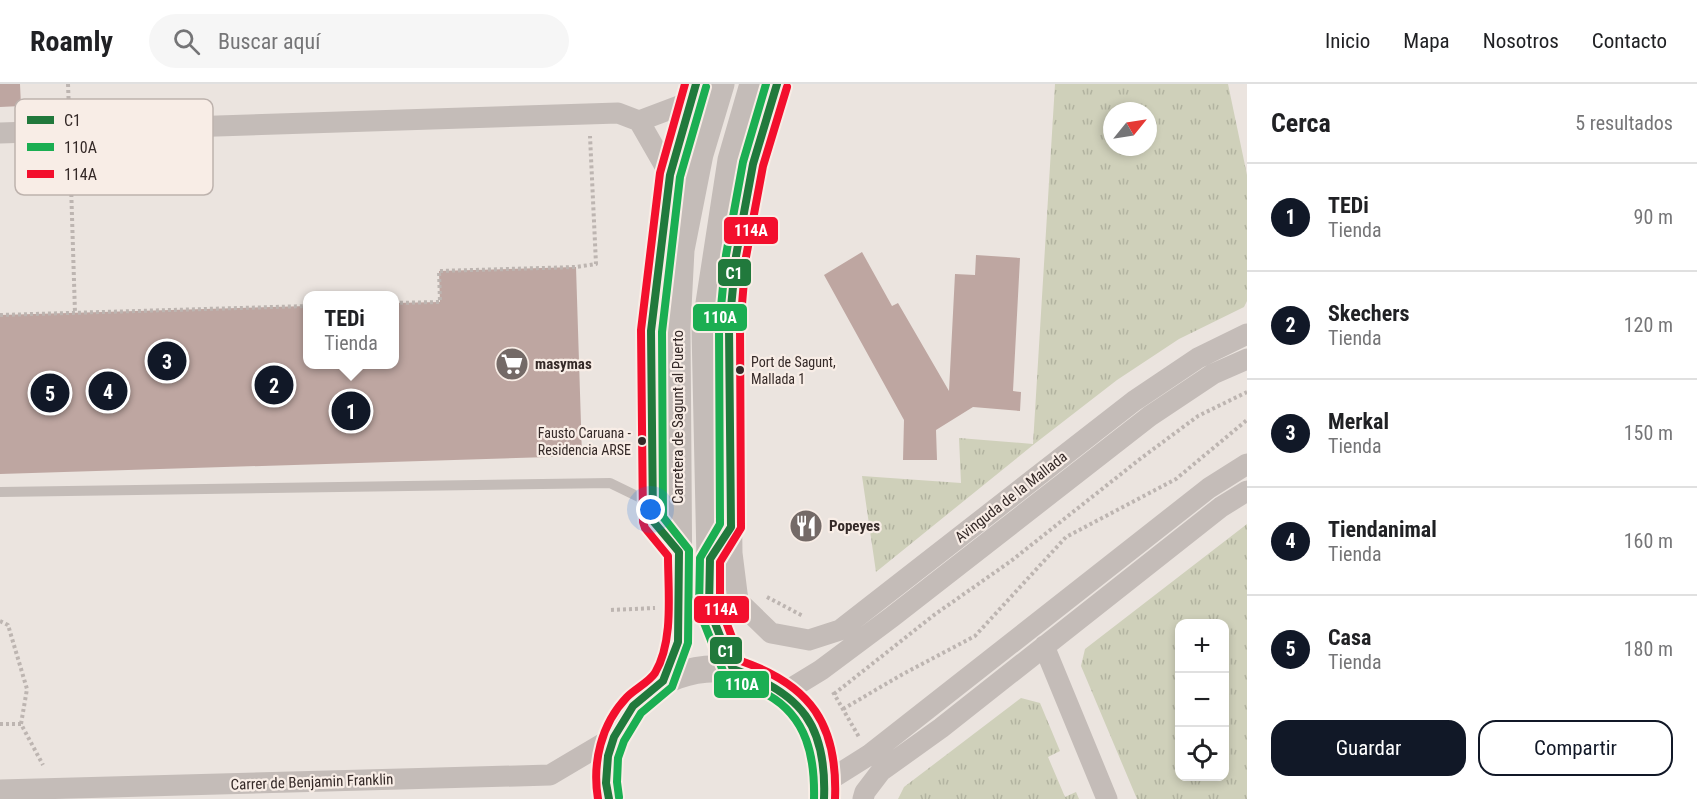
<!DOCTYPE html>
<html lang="es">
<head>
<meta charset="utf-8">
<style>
	body { margin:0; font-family:"Roboto Condensed",sans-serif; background:#f6f6f6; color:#202124 }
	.controls { position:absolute; right:18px; bottom:18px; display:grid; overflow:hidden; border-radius:12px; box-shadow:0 3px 9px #0003 }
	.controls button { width:54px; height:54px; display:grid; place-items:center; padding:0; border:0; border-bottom:2px solid #e0e0e0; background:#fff; color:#202124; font:30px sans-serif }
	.compass { position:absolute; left:1103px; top:18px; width:54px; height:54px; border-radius:50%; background:#fff; box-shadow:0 3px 9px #0003; rotate:60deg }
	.you { position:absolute; left:651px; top:426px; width:21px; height:21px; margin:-15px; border:4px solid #fff; border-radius:50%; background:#1a73e8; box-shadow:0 0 0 9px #1a73e833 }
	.badge { display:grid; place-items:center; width:39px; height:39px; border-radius:50%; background:#111827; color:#fff; font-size:20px; font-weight:700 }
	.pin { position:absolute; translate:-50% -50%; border:3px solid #fff; box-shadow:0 2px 6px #0006 }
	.popup { position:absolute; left:303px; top:207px; width:96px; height:78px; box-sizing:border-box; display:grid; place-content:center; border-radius:12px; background:#fff; filter:drop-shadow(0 2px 4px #0005); font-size:20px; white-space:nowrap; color:#757577 }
	.popup b { font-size:22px; color:#202124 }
	.popup::after { content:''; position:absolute; left:50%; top:100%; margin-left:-12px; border:12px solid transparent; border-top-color:#fff }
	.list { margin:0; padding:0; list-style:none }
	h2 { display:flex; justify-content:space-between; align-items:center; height:78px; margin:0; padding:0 24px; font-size:26px }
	h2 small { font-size:20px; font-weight:400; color:#757577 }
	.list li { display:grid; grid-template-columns:39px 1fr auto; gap:18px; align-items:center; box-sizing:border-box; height:108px; padding:0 24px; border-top:2px solid #e0e0e0 }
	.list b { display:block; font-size:22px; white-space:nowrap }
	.list p { margin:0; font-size:20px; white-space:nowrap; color:#757577 }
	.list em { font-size:20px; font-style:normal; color:#757577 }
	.actions { display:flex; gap:12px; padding:18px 24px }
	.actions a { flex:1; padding:14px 0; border:2px solid #111827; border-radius:18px; text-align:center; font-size:21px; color:#111827 }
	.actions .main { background:#111827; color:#fff }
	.icon { flex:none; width:33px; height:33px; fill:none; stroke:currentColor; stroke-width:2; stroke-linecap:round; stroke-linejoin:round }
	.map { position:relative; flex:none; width:1247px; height:715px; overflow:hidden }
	header { display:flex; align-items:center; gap:36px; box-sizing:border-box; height:84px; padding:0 30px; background:#fff; border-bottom:2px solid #e0e0e0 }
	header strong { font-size:28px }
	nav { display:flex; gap:33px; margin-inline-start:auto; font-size:21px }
	.search { width:420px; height:54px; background:#f6f6f6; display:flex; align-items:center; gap:15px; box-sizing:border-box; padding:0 21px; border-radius:33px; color:#757577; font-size:22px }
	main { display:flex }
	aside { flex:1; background:#fff }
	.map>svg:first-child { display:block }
</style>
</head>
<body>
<header>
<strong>Roamly</strong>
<div class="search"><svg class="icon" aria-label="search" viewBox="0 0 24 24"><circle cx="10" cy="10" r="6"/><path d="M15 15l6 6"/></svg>Buscar aquí</div>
<nav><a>Inicio</a><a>Mapa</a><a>Nosotros</a><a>Contacto</a></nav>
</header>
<main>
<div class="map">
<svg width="1247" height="715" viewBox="0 0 1247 715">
	<defs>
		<pattern id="grass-tufts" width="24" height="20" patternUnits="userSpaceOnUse" patternTransform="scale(1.5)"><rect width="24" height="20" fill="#cfd0ba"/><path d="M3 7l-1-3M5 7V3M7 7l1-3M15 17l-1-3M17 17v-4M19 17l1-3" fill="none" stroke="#b2b3a0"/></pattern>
	</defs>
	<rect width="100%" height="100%" fill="#ebe4df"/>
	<path fill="url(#grass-tufts)" fill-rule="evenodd" d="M1055 0H1228L1247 91V217L1244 223 1179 255 1117 296 1033 361 876 488 862 392 961 399 959 354 1033 360ZM1112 27H1148V63H1112Z
		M1247 440V715H1137L1081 582 1085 565ZM1180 540H1224V692H1180Z
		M1021 614 1040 619 1060 667 1048 673 1065 713 1076 708 1079 715H898L904 703Z"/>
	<path fill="#bea6a1" d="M0 0H20L21 22 0 23Z
		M862 168 892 222 898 219 949 307 955 190 975 191 976 171 1020 174 1013 307 1021 308 1020 327 973 323 936 346 937 376H903L904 336 824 191Z
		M576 183 582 372 0 390V231L308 222V280H394V219L440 218 439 187Z"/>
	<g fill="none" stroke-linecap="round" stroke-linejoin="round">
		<path stroke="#bdb5b1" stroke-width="4" stroke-dasharray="3 3" stroke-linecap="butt" d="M68 0 69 27
			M70 68 75 229
			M394 219 440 218 439 187 576 183 596 180 590 52
			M0 231 308 222
			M767 513 803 532
			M611 526 655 524
			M0 537 8 541 27 605 21 640
			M833 608 859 653
			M834 610 934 531 1011 477 1140 375 1198 332 1247 308
			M843 625 903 590 975 552 1066 453 1176 395 1247 336
			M0 640H21L43 681"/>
		<path stroke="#c4bcb8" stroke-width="10" d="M0 408 610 399 645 416 649 426"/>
		<path stroke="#c4bcb8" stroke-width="21" d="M777 0 753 80 736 172 729 244 732 469 738 517 771 549 809 556 840 546 1134 317 1198 274 1247 250
			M639 37 692 17
			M0 49 618 29 639 37 670 91
			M679 468 653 437 651 247 670 91 696 0
			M1044 562 1107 715
			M785 608 821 586 892 533 1150 332 1213 290 1247 275
			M826 698 869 671 1209 404 1247 380
			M0 706 550 691 614 653
			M863 715 865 708 881 687 941 644 1221 423 1247 407"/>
		<path stroke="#c4bcb8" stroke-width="27" d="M733 585 709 524 710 475 705 245 731 76 753 0
			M663 597 678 558 679 522 677 243 681 166 700 70 721 0
			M609 715C604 686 608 657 625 633 681 552 805 578 824 674 827 688 825 702 824 715"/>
		<defs>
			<path id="bus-1" d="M777 0 753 80 736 172 729 244 731 443 710 475 709 524 733 585C802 609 827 642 824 715
				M609 715 606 699 608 672 614 653 633 622 663 597 678 558 679 468 653 437 651 247 670 91 696 0"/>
			<path id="bus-2" d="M766 0 743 78 726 171 719 244 720 440 700 474 699 526 725 592C738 601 754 603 768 611 807 633 815 673 814 715
				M619 713 617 698 618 674 624 657 641 629 672 603 688 559 689 466 663 433 662 248 680 93 706 3"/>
			<path id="bus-3" d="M787 3 763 82 746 173 740 244 741 444 720 478V522L741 577C811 601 838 641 835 715
				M598 715C592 679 601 640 627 613 635 605 649 598 655 589 674 557 668 508 668 472L645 444 643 438 641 246 660 89 685 0"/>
		</defs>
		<use href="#bus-1" stroke="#f8ede6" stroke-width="12"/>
		<use href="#bus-2" stroke="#f8ede6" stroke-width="12"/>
		<use href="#bus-3" stroke="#f8ede6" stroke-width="12"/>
		<use href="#bus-1" stroke="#21793c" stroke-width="8"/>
		<use href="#bus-2" stroke="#1bae52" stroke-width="8"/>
		<use href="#bus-3" stroke="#f30f2d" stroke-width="8"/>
	</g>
	<defs>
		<symbol id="supermarket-disc" viewBox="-11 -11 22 22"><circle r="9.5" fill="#746a67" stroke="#f8ede6"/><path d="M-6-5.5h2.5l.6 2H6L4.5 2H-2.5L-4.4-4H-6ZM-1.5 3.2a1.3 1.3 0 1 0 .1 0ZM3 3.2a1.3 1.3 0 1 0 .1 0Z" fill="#fff"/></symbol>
		<symbol id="restaurant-disc" viewBox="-11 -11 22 22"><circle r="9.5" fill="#746a67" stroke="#f8ede6"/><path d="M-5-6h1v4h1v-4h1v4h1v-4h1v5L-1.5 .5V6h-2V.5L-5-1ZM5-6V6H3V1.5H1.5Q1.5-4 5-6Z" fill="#fff"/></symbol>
	</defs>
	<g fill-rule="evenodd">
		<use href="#supermarket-disc" x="493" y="261" width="38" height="38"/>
		<use href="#restaurant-disc" x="787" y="423" width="38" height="38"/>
	</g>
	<g fill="#342927" stroke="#f8ede6" stroke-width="2">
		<circle cx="740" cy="286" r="5"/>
		<circle cx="642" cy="357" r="5"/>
	</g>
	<g text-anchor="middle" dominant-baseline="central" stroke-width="4.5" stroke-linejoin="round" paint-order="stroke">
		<g font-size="14" fill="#342927" stroke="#f8ede6" text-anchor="start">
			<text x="751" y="278">Port de Sagunt,<tspan x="751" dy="17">Mallada 1</tspan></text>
			<text x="631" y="349" text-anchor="end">Fausto Caruana -<tspan x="631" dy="17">Residencia ARSE</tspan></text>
		</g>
		<g font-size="15" font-weight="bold" fill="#342927" stroke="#f8ede6" text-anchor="start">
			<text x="535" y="280">masymas</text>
			<text x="829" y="442">Popeyes</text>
		</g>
		<g font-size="15" fill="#342927" stroke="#f8ede6">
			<text transform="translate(678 333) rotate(-90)">Carretera de Sagunt al Puerto</text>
			<text transform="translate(1011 413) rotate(-38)">Avinguda de la Mallada</text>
			<text transform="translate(312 698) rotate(-2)">Carrer de Benjamin Franklin</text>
		</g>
	</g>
	<rect x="15" y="15" width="198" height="96" rx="9" fill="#f8ede6" stroke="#bdb2ad" stroke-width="1.5"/>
	<rect x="27" y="32" width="27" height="8" fill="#21793c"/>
	<rect x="27" y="59" width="27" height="8" fill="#1bae52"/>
	<rect x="27" y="86" width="27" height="8" fill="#f30f2d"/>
	<g font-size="16" fill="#342927">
		<text x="64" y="42">C1</text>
		<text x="64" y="69">110A</text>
		<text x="64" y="96">114A</text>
	</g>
	<g stroke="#f8ede6" stroke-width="2">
		<rect x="723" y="132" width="56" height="29" rx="6" fill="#f30f2d"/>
		<rect x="717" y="174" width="35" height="29" rx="6" fill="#21793c"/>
		<rect x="692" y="219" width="56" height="29" rx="6" fill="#1bae52"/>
		<rect x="693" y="511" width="57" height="29" rx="6" fill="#f30f2d"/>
		<rect x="709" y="552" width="34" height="29" rx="6" fill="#21793c"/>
		<rect x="713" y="586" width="57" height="29" rx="6" fill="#1bae52"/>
	</g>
	<g font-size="16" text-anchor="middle" font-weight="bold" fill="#fff">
		<text x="751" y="152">114A</text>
		<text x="734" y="195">C1</text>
		<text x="720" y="239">110A</text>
		<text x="721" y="531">114A</text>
		<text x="726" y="573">C1</text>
		<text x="742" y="606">110A</text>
	</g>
</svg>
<div class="controls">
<button>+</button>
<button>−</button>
<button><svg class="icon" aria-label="locate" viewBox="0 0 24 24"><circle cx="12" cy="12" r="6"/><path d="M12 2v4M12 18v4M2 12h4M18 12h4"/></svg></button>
</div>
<svg class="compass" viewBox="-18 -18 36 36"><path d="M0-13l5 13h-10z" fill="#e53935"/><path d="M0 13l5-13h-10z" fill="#757577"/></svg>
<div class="you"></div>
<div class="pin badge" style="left:351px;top:327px">1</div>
<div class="popup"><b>TEDi</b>Tienda</div>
<div class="pin badge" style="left:274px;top:301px">2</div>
<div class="pin badge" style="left:167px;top:277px">3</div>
<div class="pin badge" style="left:108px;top:307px">4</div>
<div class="pin badge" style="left:50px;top:309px">5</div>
</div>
<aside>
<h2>Cerca<small>5 resultados</small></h2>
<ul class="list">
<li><span class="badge">1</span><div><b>TEDi</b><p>Tienda</p></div><em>90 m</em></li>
<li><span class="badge">2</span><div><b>Skechers</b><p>Tienda</p></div><em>120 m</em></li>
<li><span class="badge">3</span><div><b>Merkal</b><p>Tienda</p></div><em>150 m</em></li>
<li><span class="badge">4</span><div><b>Tiendanimal</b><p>Tienda</p></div><em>160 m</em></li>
<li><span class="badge">5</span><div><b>Casa</b><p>Tienda</p></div><em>180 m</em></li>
</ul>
<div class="actions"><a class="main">Guardar</a><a>Compartir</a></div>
</aside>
</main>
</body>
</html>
